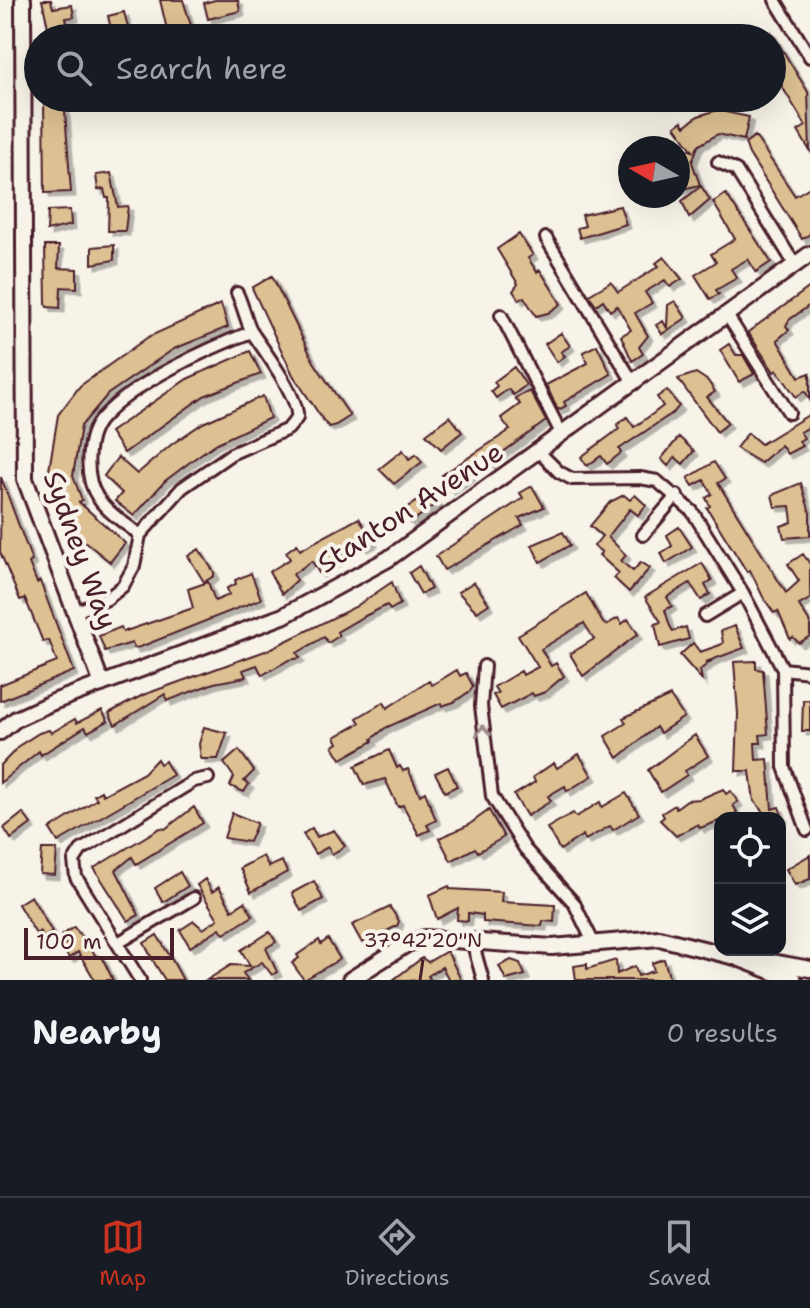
<!DOCTYPE html>
<html lang="en">
<head>
<meta charset="utf-8">
<style>
	body { margin:0; font-family:"Shantell Sans",sans-serif; background:#242831; color:#f1f3f6 }
	.controls { position:absolute; right:24px; bottom:24px; display:grid; overflow:hidden; border-radius:16px; box-shadow:0 8px 32px #0002 }
	.controls button { width:72px; height:72px; display:grid; place-items:center; padding:0; border:0; border-bottom:2px solid #363941; background:#171b24; color:#f1f3f6; font:40px sans-serif }
	.compass { position:absolute; left:618px; top:136px; width:72px; height:72px; border-radius:50%; background:#171b24; box-shadow:0 8px 32px #0002; rotate:279deg }
	.scale { position:absolute; left:24px; bottom:20px; width:150px; box-sizing:border-box; padding-left:8px; border:4px solid #4a1f2b; border-top:0; font-size:22px; line-height:28px; white-space:nowrap; color:#4a1f2b; -webkit-text-stroke:6px #f7f3e8; paint-order:stroke }
	.list { margin:0; padding:0; list-style:none }
	h2 { display:flex; justify-content:space-between; align-items:center; height:104px; margin:0; padding:0 32px; font-size:34px }
	h2 small { font-size:26px; font-weight:400; color:#9ea1a6 }
	.icon { flex:none; width:44px; height:44px; fill:none; stroke:currentColor; stroke-width:2; stroke-linecap:round; stroke-linejoin:round }
	.map { position:relative; flex:none; width:810px; height:980px; overflow:hidden }
	.search { position:absolute; background:#171b24; box-shadow:0 8px 32px #0002; left:24px; right:24px; top:24px; height:88px; display:flex; align-items:center; gap:20px; box-sizing:border-box; padding:0 28px; border-radius:44px; color:#9ea1a6; font-size:30px }
	.sheet { height:216px; background:#171b24 }
	nav { display:flex; justify-content:space-around; align-items:center; box-sizing:border-box; height:112px; border-top:2px solid #363941; background:#171b24; font-size:22px; color:#9ea1a6 }
	nav a { display:grid; justify-items:center; gap:4px }
	nav .on { color:#c8321e }
	.map>svg:first-child { display:block }
</style>
</head>
<body>
<div class="map">
<svg width="810" height="980" viewBox="0 0 810 980">
	<defs>
		<filter id="shadow"><feDropShadow dx="4.5" dy="4.5" stdDeviation="0" flood-color="#0004"/></filter>
	</defs>
	<rect width="100%" height="100%" fill="#f7f3e8"/>
	<filter id="ink" filterUnits="userSpaceOnUse"><feTurbulence type="fractalNoise" baseFrequency=".0125" numOctaves="2"/><feDisplacementMap in="SourceGraphic" scale="16" xChannelSelector="R" yChannelSelector="G"/><feConvolveMatrix kernelMatrix="1 2 1 2 8 2 1 2 1" color-interpolation-filters="sRGB"/></filter>
	<g filter="url(#ink)">
		<path fill="#ddc192" stroke="#4a1f2b" stroke-width="2" filter="url(#shadow)" d="M42 0H51L53 8 72 5 74 17 66 18 71 38H35L49 32Z
			M160 0H183L195 38H169Z
			M215 0H238L240 11 208 19 204 3Z
			M124 12 131 38H113L108 16Z
			M772 33 808 92 810 151 798 131 806 126 772 70Z
			M44 98H64L71 192 45 193Z
			M724 108 725 112 749 117 744 140 718 134 698 146 692 162 700 185 678 190V146L693 151 675 126 682 121 685 126 698 116Z
			M755 136 795 196 810 187V234L802 239 749 154 745 143Z
			M111 173 118 207 128 206 125 231H108L109 198H106L104 189 98 190 96 175Z
			M701 186 710 200 689 218 682 201Z
			M726 194 771 262 756 272 748 259 731 269 737 278 716 290 719 294 710 299 695 275 716 262 711 254 735 239 713 202Z
			M620 206 626 224 580 238 577 228 585 226 582 215Z
			M70 210 71 225 47 231 48 211Z
			M519 234 533 255 528 258 537 272 540 270 561 304 548 313 536 316 524 297 519 300 513 291 518 284 497 249Z
			M114 245V260L92 264V247Z
			M45 246H59L58 268 77 269V288L61 287 60 308 47 307 46 303Z
			M664 257 682 279 670 287 665 280 645 292 652 303 635 313 648 336 639 347 643 354 632 361 621 336 631 330 617 306 610 311 603 300 596 305 589 295 611 282 618 292 659 266 656 263Z
			M272 276 314 362 350 416 336 425 329 427 325 423 293 375 252 288Z
			M810 287V305L789 320 786 326 789 330 777 340 799 377 810 373V400L805 391 796 397 777 370 774 372 748 332Z
			M675 301 686 318 662 334 656 325 663 321 667 328 668 305Z
			M221 304 228 327 174 349 108 394 81 426 73 476 82 500 79 502 125 543 110 562 77 535 55 501 48 476 58 415 80 386 148 337Z
			M561 333 570 346 561 352 565 356 557 362 545 344Z
			M729 344 736 355H743L754 374 739 382 720 350Z
			M597 345 611 374 564 402 566 406 558 410 546 385 588 363 583 352Z
			M250 351 261 374 204 396 124 453 110 432 187 379Z
			M514 367 526 385 513 395 508 389 496 398 491 391 497 386 494 382Z
			M696 373 708 381 715 392 707 397 728 423 717 432 678 379Z
			M667 390 679 406 674 412 619 449 621 453 607 464 601 456 587 466 581 457 619 429 617 425 627 417 634 427 654 413 663 406 657 397Z
			M530 391 546 421 488 463 485 458 468 470 471 475 450 490 442 475 510 430 501 418 520 404 515 398Z
			M263 396 270 418 217 443 198 456 165 481 134 516 115 501 122 493 104 476 118 457 137 474 172 444 203 423Z
			M810 414V427L800 432 804 438 799 441 802 446 787 454 781 445 761 463 736 448 748 433 761 444Z
			M450 416 462 432 441 449 426 434Z
			M679 437 694 451 683 464 675 457 668 466 661 459Z
			M403 450 409 459 416 454 422 462 394 484 379 469Z
			M714 462 725 479 718 483 786 593 799 581 788 564 803 554 810 564V599L799 605 810 623V636L799 643 793 637 790 639 778 611 774 613 763 597 750 570 747 572 707 508 710 506 706 498 712 494 704 480 693 486 688 478Z
			M1 477 32 561 29 563 37 583 40 581 74 671 0 701V685L57 662 49 640 43 642 25 598 20 600 0 552Z
			M801 483 810 513V536L784 538 781 526 792 522 790 506 775 507 772 495Z
			M532 486 544 507 519 518 523 525 444 570 436 556 523 498 520 493Z
			M430 491 438 502 410 523 402 512Z
			M624 495 630 500 635 495 646 505 638 515 630 509 608 537 626 555 621 561 633 571 641 562 650 568 629 592 614 578 619 573 599 555 602 552 594 546 602 536 590 526 610 502Z
			M359 518 373 542 364 547 359 544 319 573 312 561 293 574 297 580 282 594 269 572 290 559 286 552 297 544 300 550Z
			M679 527 692 547 666 563 661 553 672 546 667 535Z
			M563 532 570 545 540 562 532 545Z
			M199 549 214 572V576L204 582 188 556Z
			M702 563 712 580 705 585 710 594 701 600 690 583 667 597 672 606 665 610 670 626 673 631 686 627 689 639 660 647 655 624 661 622 645 597Z
			M419 566 431 589 421 594 409 573Z
			M251 573 261 599 140 647 134 648 132 643 105 651 99 636 121 627 123 632 193 608 188 589 208 582 215 601 229 595 227 588 236 584 235 580Z
			M392 582 400 604 390 610 387 605 361 618 337 632 339 636 328 643 324 637 297 653 300 658 289 660 262 675 257 665 243 670 246 677 214 683 167 701 165 694 115 725 109 713 143 695 268 650 355 607Z
			M474 582 489 604 477 612 458 592Z
			M586 593 603 623 606 625 618 618 622 624 628 619 638 634 583 676 570 654 594 639 584 623 541 649 551 666 556 663 564 676 545 692 534 696 532 693 501 709 493 695 498 693 494 687 521 671 523 675 538 667 518 635Z
			M735 626 744 648 706 662H710L700 670 702 680 680 655 693 643 700 652 720 645 723 643 721 631Z
			M756 661V669L763 670 768 734 760 735 761 743H755L756 760 768 759 772 809 779 807 783 818H751L764 812 754 801 750 771H736L738 714 734 662Z
			M457 670 460 676 466 673 473 686 470 691 454 702 442 706 441 703 385 728 372 739 373 741 341 759 333 746 338 743 335 737 360 723 357 718 384 702 387 708 429 681 432 685Z
			M670 696 684 717 660 733 656 727 618 758 605 736 626 723 623 718Z
			M803 700H810V731H802Z
			M102 710 108 721 88 732 85 727 41 755 39 751 0 783V766L20 745 39 733 49 730 51 733 75 719 77 723Z
			M204 727 227 733 218 759H201L199 744Z
			M695 735 708 756 685 771 687 775 661 792 648 770Z
			M239 750 254 771 244 781 249 784 244 792 230 786 234 777 224 763Z
			M389 750 397 768 400 766 403 771 408 769 420 795 425 792 436 820 427 825 430 830 419 835 403 805 398 807 385 779 364 785 355 766Z
			M579 754 592 776 567 791 565 786 548 796 551 801 527 816 514 795 535 782 533 777 554 763 557 768Z
			M157 759 160 764 165 761 173 775 58 842 50 829 97 799 94 795 101 791 103 795 144 773Z
			M448 767 457 786 445 792 435 773Z
			M723 789 726 794 731 791 738 802 733 805 737 812 727 818 700 828 698 824 676 836 660 820 664 817 662 813 675 805 676 808 687 800 700 799Z
			M626 793 639 814 613 830 610 826 585 840 583 835 560 850 547 828 573 813 576 817 600 802 602 807Z
			M194 807 203 823 136 864 132 857 116 870 139 915 128 921 94 868 160 828 165 829Z
			M489 810 504 837 478 852 475 848 451 861 439 838 467 826Z
			M23 813 31 824 11 839 4 828Z
			M232 813 257 823 249 842 224 838Z
			M312 828 317 837 334 830 345 846 332 854 328 847 315 854 303 834Z
			M42 849H57L55 875 40 874Z
			M810 855V879L795 885 786 869Z
			M263 856 269 867 282 861 287 872 251 892 240 868Z
			M180 872 188 886 163 902 155 888Z
			M205 879 212 892 219 887 232 910 245 902 253 916 224 934 220 928 190 947 180 930 194 921 203 929 218 919 197 885Z
			M314 881 323 899 301 911 292 893Z
			M449 886 450 889 502 892 501 902 555 905 554 922 543 921 542 926 483 922V915L468 913V921L457 920 458 908 437 919 429 895Z
			M31 896 52 932 43 938 40 931 36 934 18 904Z
			M390 907 399 921 397 926 362 943 352 925Z
			M74 927 96 956 102 957 113 980H95L78 952 69 958 61 946 67 943 62 935Z
			M270 932 276 942 266 948 277 972 272 975 262 962 243 973 248 980H207L231 965 250 966 241 950Z
			M157 935 171 958 183 980H165L155 964 144 943Z
			M328 939 340 959 304 980 292 963 299 958 297 955 319 940 321 944Z
			M447 951 461 980H449L442 967 428 976 431 980H393L422 958 428 962Z
			M664 959 670 980H576L574 966 587 964V969L616 960 617 974 635 966 638 976 654 971 652 963Z
			M511 960 520 963 525 975 506 980 499 966Z"/>
		<g fill="none" stroke-linecap="round" stroke-linejoin="round">
			<defs>
				<path id="street" d="M775 0 810 57
					M718 162 736 170 795 265
					M546 238 634 384
					M501 315 562 435
					M727 315 789 413
					M540 453 559 472 572 479 640 478 657 481 692 511 743 593 783 669 784 767 807 830
					M140 535C126 524 108 513 98 498 84 478 85 435 103 417 135 382 207 349 251 332
					M643 535 677 495
					M75 612 107 599 123 586 134 566 140 535 182 488 231 454 288 429 297 418C300 399 265 351 253 334 247 325 243 305 237 293
					M705 616 743 593
					M484 666 481 706 492 796 525 849 574 903 594 944
					M783 669 810 672
					M472 941 483 980
					M118 943 194 898
					M140 980 76 877 74 861 81 850 194 781 208 778"/>
				<path id="secondary" d="M23 0 25 479 102 684
					M0 732 16 719 53 702 283 616 388 559 810 254
					M744 957 810 969
					M350 980 407 944 425 938 552 947 659 938 735 957 794 980"/>
			</defs>
			<use href="#street" stroke="#4a1f2b" stroke-width="16"/>
			<use href="#secondary" stroke="#4a1f2b" stroke-width="20"/>
			<use href="#street" stroke="#f7f3e8" stroke-width="10"/>
			<use href="#secondary" stroke="#f7f3e8" stroke-width="14"/>
		</g>
		<defs><path id="oneway-chevron" d="M-2-3.5L2.5 0L-2 3.5" fill="none" stroke-width="1.6" stroke-linecap="round" stroke-linejoin="round" transform="scale(2)"/></defs>
		<use stroke="#a0898a" href="#oneway-chevron" transform="translate(483 731) rotate(-95)"/>
	</g>
	<path fill="none" stroke="#4a1f2b" stroke-width="3" d="M420 980 423 960"/>
	<g text-anchor="middle" dominant-baseline="central" stroke-width="8" stroke-linejoin="round" paint-order="stroke">
		<g font-size="28" fill="#4a1f2b" stroke="#f7f3e8">
			<text transform="translate(410 507) rotate(-33)">Stanton Avenue</text>
			<text transform="translate(81 550) rotate(70)">Sydney Way</text>
		</g>
	</g>
	<g font-size="20" text-anchor="middle" fill="#4a1f2b" stroke="#f7f3e8" stroke-width="8" stroke-linejoin="round" paint-order="stroke">
		<text x="423" y="947">37°42'20"N</text>
	</g>
</svg>
<div class="controls">
<button><svg class="icon" aria-label="locate" viewBox="0 0 24 24"><circle cx="12" cy="12" r="6"/><path d="M12 2v4M12 18v4M2 12h4M18 12h4"/></svg></button>
<button><svg class="icon" aria-label="layers" viewBox="0 0 24 24"><path d="M12 4l9 5-9 5-9-5zM3 14l9 5 9-5"/></svg></button>
</div>
<svg class="compass" viewBox="-18 -18 36 36"><path d="M0-13l5 13h-10z" fill="#e53935"/><path d="M0 13l5-13h-10z" fill="#9ea1a6"/></svg>
<div class="scale">100 m</div>
<div class="search"><svg class="icon" aria-label="search" viewBox="0 0 24 24"><circle cx="10" cy="10" r="6"/><path d="M15 15l6 6"/></svg>Search here</div>
</div>
<section class="sheet">
<h2>Nearby<small>0 results</small></h2>
<ul class="list">
</ul>
</section>
<nav>
<a class="on"><svg class="icon" aria-label="map" viewBox="0 0 24 24"><path d="M3 6l6-2 6 2 6-2v14l-6 2-6-2-6 2zM9 4v14M15 6v14"/></svg>Map</a>
<a><svg class="icon" aria-label="directions" viewBox="0 0 24 24"><path d="M12 3l9 9-9 9-9-9zM9 14v-3h6M13 9l2 2-2 2"/></svg>Directions</a>
<a><svg class="icon" aria-label="saved" viewBox="0 0 24 24"><path d="M7 4h10v16l-5-4-5 4z"/></svg>Saved</a>
</nav>
</body>
</html>
